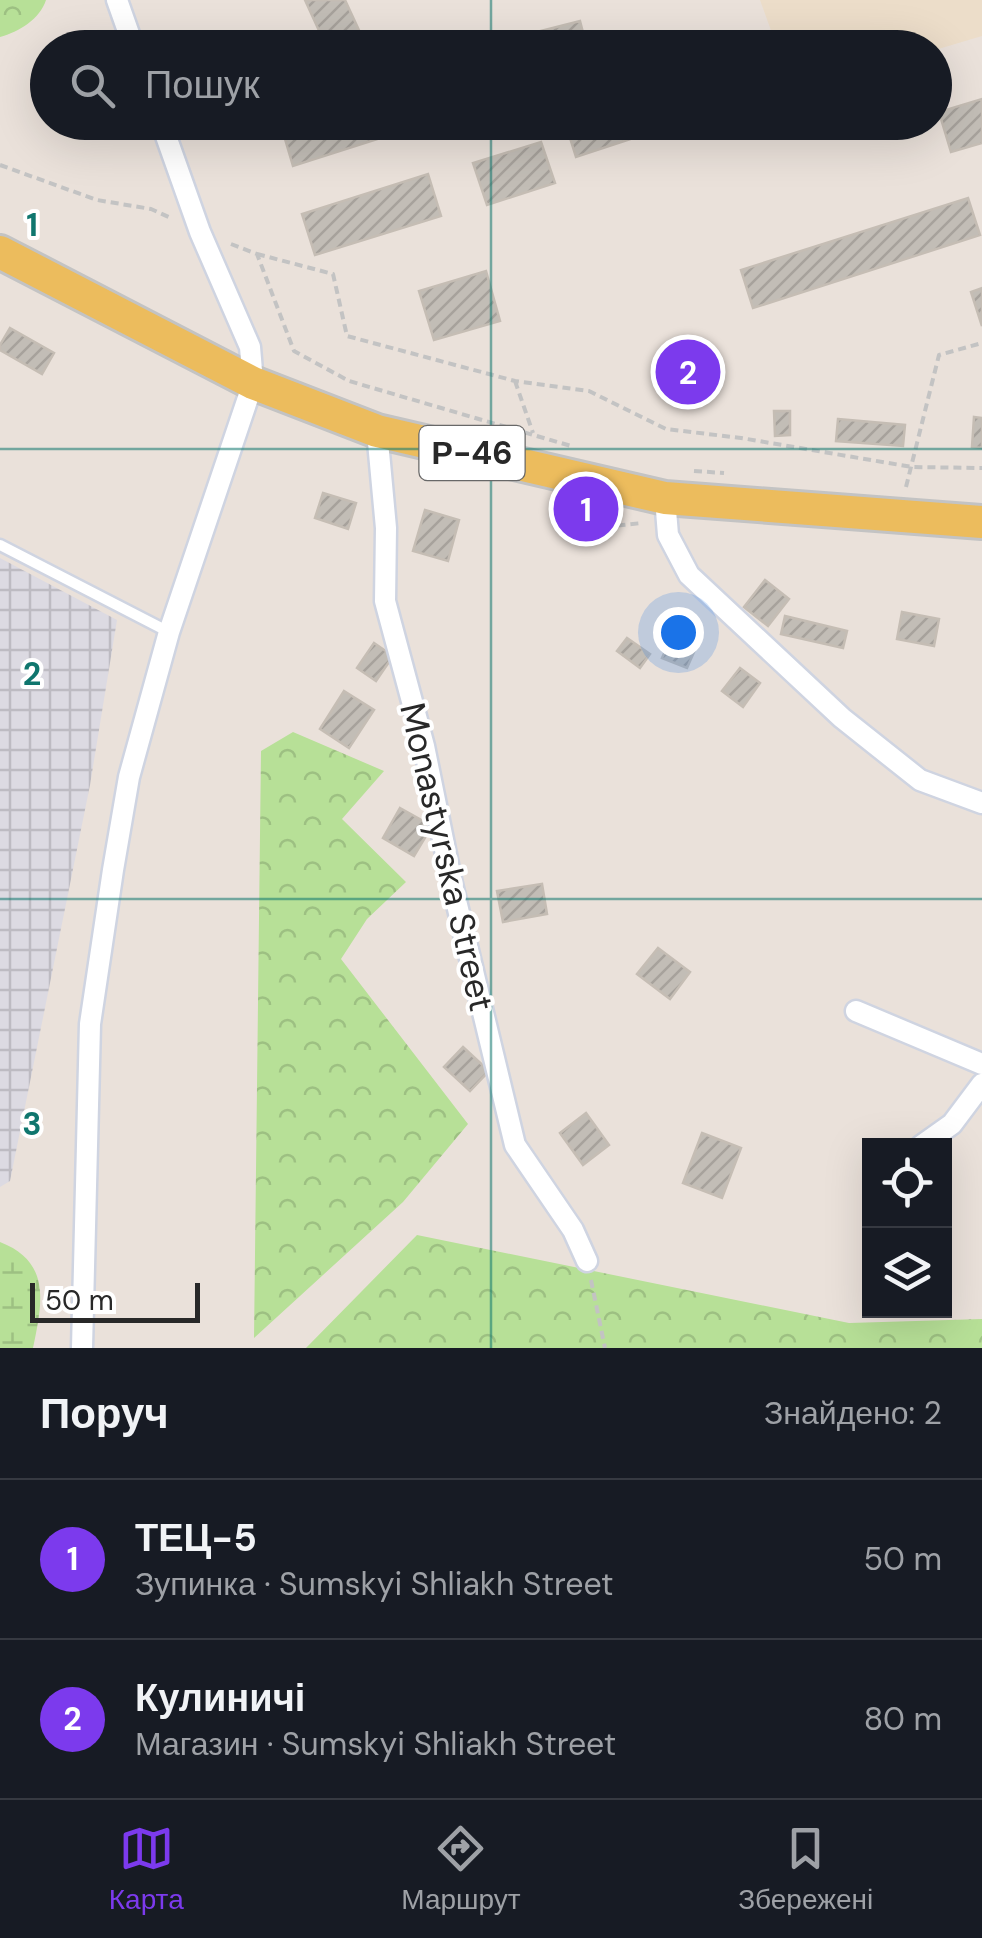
<!DOCTYPE html>
<html lang="uk">
<head>
<meta charset="utf-8">
<style>
	body { margin:0; font-family:"DM Sans",sans-serif; background:#20242c; color:#f1f3f6 }
	.controls { position:absolute; right:30px; bottom:30px; display:grid; overflow:hidden; border-radius:0px; box-shadow:0 10px 40px #0002 }
	.controls button { width:90px; height:90px; display:grid; place-items:center; padding:0; border:0; border-bottom:2px solid #363941; background:#171b24; color:#f1f3f6; font:50px sans-serif }
	.scale { position:absolute; left:30px; bottom:25px; width:170px; box-sizing:border-box; padding-left:10px; border:5px solid #282828; border-top:0; font-size:28px; line-height:35px; white-space:nowrap; color:#282828; -webkit-text-stroke:8px #fff; paint-order:stroke }
	.you { position:absolute; left:678px; top:632px; width:35px; height:35px; margin:-25px; border:8px solid #fff; border-radius:50%; background:#1a73e8; box-shadow:0 0 0 15px #1a73e833 }
	.badge { display:grid; place-items:center; width:65px; height:65px; border-radius:50%; background:#7c3aed; color:#fff; font-size:32px; font-weight:700 }
	.pin { position:absolute; translate:-50% -50%; border:5px solid #fff; box-shadow:0 2px 10px #0006 }
	.list { margin:0; padding:0; list-style:none }
	h2 { display:flex; justify-content:space-between; align-items:center; height:130px; margin:0; padding:0 40px; font-size:42px }
	h2 small { font-size:32px; font-weight:400; color:#9ea1a6 }
	.list li { display:grid; grid-template-columns:65px 1fr auto; gap:30px; align-items:center; box-sizing:border-box; height:160px; padding:0 40px; border-top:2px solid #363941 }
	.list b { display:block; font-size:38px; white-space:nowrap }
	.list p { margin:0; font-size:32px; white-space:nowrap; color:#9ea1a6 }
	.list em { font-size:32px; font-style:normal; color:#9ea1a6 }
	.icon { flex:none; width:55px; height:55px; fill:none; stroke:currentColor; stroke-width:2; stroke-linecap:round; stroke-linejoin:round }
	.map { position:relative; flex:none; width:982px; height:1348px; overflow:hidden }
	.search { position:absolute; background:#171b24; box-shadow:0 10px 40px #0002; left:30px; right:30px; top:30px; height:110px; display:flex; align-items:center; gap:25px; box-sizing:border-box; padding:0 35px; border-radius:55px; color:#9ea1a6; font-size:38px }
	.sheet { height:450px; background:#171b24 }
	nav { display:flex; justify-content:space-around; align-items:center; box-sizing:border-box; height:140px; border-top:2px solid #363941; background:#171b24; font-size:28px; color:#9ea1a6 }
	nav a { display:grid; justify-items:center; gap:5px }
	nav .on { color:#7c3aed }
	.map>svg:first-child { display:block }
</style>
</head>
<body>
<div class="map">
<svg width="982" height="1348" viewBox="0 0 982 1348">
	<defs>
		<pattern id="industrial-grid" width="8" height="8" patternUnits="userSpaceOnUse" patternTransform="scale(2.5)"><rect width="8" height="8" fill="#dcdae2"/><path d="M0 4h8M4 0v8" fill="none" stroke="#bdbbc2"/></pattern>
		<pattern id="forest-crowns" width="20" height="18" patternUnits="userSpaceOnUse" patternTransform="scale(2.5)"><rect width="20" height="18" fill="#b7e097"/><path d="M2 6a3 3 0 1 1 6 0M12 15a3 3 0 1 1 6 0" fill="none" stroke="#9dc082"/></pattern>
		<pattern id="wetland-marsh" width="20" height="14" patternUnits="userSpaceOnUse" patternTransform="scale(2.5)"><rect width="20" height="14" fill="#b7e097"/><path d="M1 5h8M5 5V1M11 12h8M15 12V8" fill="none" stroke="#9dc082"/></pattern>
		<pattern id="building-hatch" width="6" height="6" patternUnits="userSpaceOnUse" patternTransform="scale(2.5)"><rect width="6" height="6" fill="#c2bdb6"/><path d="M-1 1l2-2M0 6l6-6M5 7l2-2" fill="none" stroke="#a7a29c"/></pattern>
	</defs>
	<rect width="100%" height="100%" fill="#eae1da"/>
	<path fill="url(#industrial-grid)" d="M0 558 117 620 90 785 10 1181 0 1187Z"/>
	<path fill="#ecddc9" d="M760 0H982V36L935 50 934 48 777 47Z"/>
	<path fill="url(#forest-crowns)" d="M0 0H46C40 19 19 32 0 37Z
		M293 732 384 771 342 819 406 882 367 919 341 959 468 1124 403 1202 254 1338 261 751Z
		M417 1235 849 1323 982 1319V1348H306Z"/>
	<path fill="url(#wetland-marsh)" d="M0 1242C52 1262 42 1304 33 1348H0Z"/>
	<path fill="url(#building-hatch)" stroke="#c5bdb4" stroke-width="2.5" d="M305 0H345L363 39 345 48H327Z
		M580 21 587 48H474Z
		M982 99V143L951 152 939 112Z
		M280 122H410L412 128 293 166Z
		M565 122H682L576 157Z
		M541 142 555 183 487 205 473 163Z
		M428 174 441 216 315 255 302 214Z
		M968 198 980 235 753 308 741 270Z
		M486 271 500 321 434 340 419 291Z
		M982 288V326L971 292Z
		M10 328 54 353 42 374 0 350V345Z
		M677 365H701V380H678Z
		M774 411H790V435L775 436Z
		M974 417 982 418V448L972 447Z
		M838 419 905 425 903 446 836 441Z
		M323 493 356 503 348 529 315 518Z
		M425 510 459 520 448 561 413 551Z
		M765 580 789 599 768 626 744 607Z
		M902 612 939 619 934 646 897 639Z
		M785 616 847 631 843 648 781 634Z
		M673 633 698 643 687 668 662 658Z
		M627 638 650 654 640 668 617 651Z
		M374 643 393 656 376 681 357 668Z
		M740 668 760 683 743 707 722 691Z
		M344 691 374 710 349 748 320 729Z
		M400 808 432 826 414 856 383 838Z
		M542 884 547 914 503 922 497 891Z
		M658 948 690 972 670 999 637 974Z
		M463 1047 489 1071 470 1091 444 1067Z
		M586 1113 609 1145 583 1165 560 1133Z
		M702 1133 741 1148 722 1198 683 1183Z"/>
	<g fill="none" stroke-linecap="round" stroke-linejoin="round">
		<defs>
			<path id="service" d="M0 545 169 632"/>
			<path id="minor" d="M117 0 134 48
				M377 431 386 528 385 601 424 746 452 884 515 1145 573 1230 587 1261
				M665 498 668 535 689 575 842 718 920 780 982 803
				M856 1011 982 1064
				M921 1146 952 1124 982 1084
				M82 1348 90 1024 113 870 129 777 169 632 253 383 250 347 200 232 161 122"/>
			<path id="primary" d="M0 252 253 383 377 431 665 498 982 522"/>
		</defs>
		<use href="#service" stroke="#cfd4e1" stroke-width="15"/>
		<use href="#minor" stroke="#cfd4e1" stroke-width="25"/>
		<use href="#primary" stroke="#c3c3c3" stroke-width="38"/>
		<path stroke="#c3c3c3" stroke-width="4" stroke-dasharray="8 5" stroke-linecap="butt" d="M0 165 97 200 151 209 171 218
			M231 244 257 254 294 351 349 381 571 446
			M257 254 333 274 347 336 515 381 589 391 666 429 741 438 912 467 982 468
			M515 381 533 433
			M694 471 724 473
			M906 487 939 355 982 343
			M586 509 604 527 642 523
			M591 1280 605 1348"/>
		<use href="#service" stroke="#fff" stroke-width="10"/>
		<use href="#minor" stroke="#fff" stroke-width="20"/>
		<use href="#primary" stroke="#ecbc5d" stroke-width="32"/>
	</g>
	<path fill="none" stroke="#0f766e" stroke-width="2.5" stroke-opacity="0.55" d="M491 0V48M491 122V1348M0 449H982M0 899H982"/>
	<g text-anchor="middle" dominant-baseline="central" stroke-width="8" stroke-linejoin="round" paint-order="stroke">
		<rect fill="#fff" stroke="#686868" stroke-width="2.5" x="419.5" y="426" width="105" height="54" rx="8"/>
		<g font-size="32" font-weight="bold" fill="#282828">
			<text x="472" y="453">Р-46</text>
		</g>
		<g font-size="35" fill="#282828" stroke="#fff">
			<text transform="translate(447 857) rotate(77)">Monastyrska Street</text>
		</g>
	</g>
	<g font-size="32" text-anchor="middle" font-weight="bold" fill="#0f766e" stroke="#fff" stroke-width="8" stroke-linejoin="round" paint-order="stroke">
		<text x="32" y="236">1</text>
		<text x="32" y="685">2</text>
		<text x="32" y="1135">3</text>
	</g>
</svg>
<div class="controls">
<button><svg class="icon" aria-label="locate" viewBox="0 0 24 24"><circle cx="12" cy="12" r="6"/><path d="M12 2v4M12 18v4M2 12h4M18 12h4"/></svg></button>
<button><svg class="icon" aria-label="layers" viewBox="0 0 24 24"><path d="M12 4l9 5-9 5-9-5zM3 14l9 5 9-5"/></svg></button>
</div>
<div class="scale">50 m</div>
<div class="you"></div>
<div class="pin badge" style="left:586px;top:509px">1</div>
<div class="pin badge" style="left:688px;top:372px">2</div>
<div class="search"><svg class="icon" aria-label="search" viewBox="0 0 24 24"><circle cx="10" cy="10" r="6"/><path d="M15 15l6 6"/></svg>Пошук</div>
</div>
<section class="sheet">
<h2>Поруч<small>Знайдено: 2</small></h2>
<ul class="list">
<li><span class="badge">1</span><div><b>ТЕЦ-5</b><p>Зупинка · Sumskyi Shliakh Street</p></div><em>50 m</em></li>
<li><span class="badge">2</span><div><b>Кулиничі</b><p>Магазин · Sumskyi Shliakh Street</p></div><em>80 m</em></li>
</ul>
</section>
<nav>
<a class="on"><svg class="icon" aria-label="map" viewBox="0 0 24 24"><path d="M3 6l6-2 6 2 6-2v14l-6 2-6-2-6 2zM9 4v14M15 6v14"/></svg>Карта</a>
<a><svg class="icon" aria-label="directions" viewBox="0 0 24 24"><path d="M12 3l9 9-9 9-9-9zM9 14v-3h6M13 9l2 2-2 2"/></svg>Маршрут</a>
<a><svg class="icon" aria-label="saved" viewBox="0 0 24 24"><path d="M7 4h10v16l-5-4-5 4z"/></svg>Збережені</a>
</nav>
</body>
</html>
